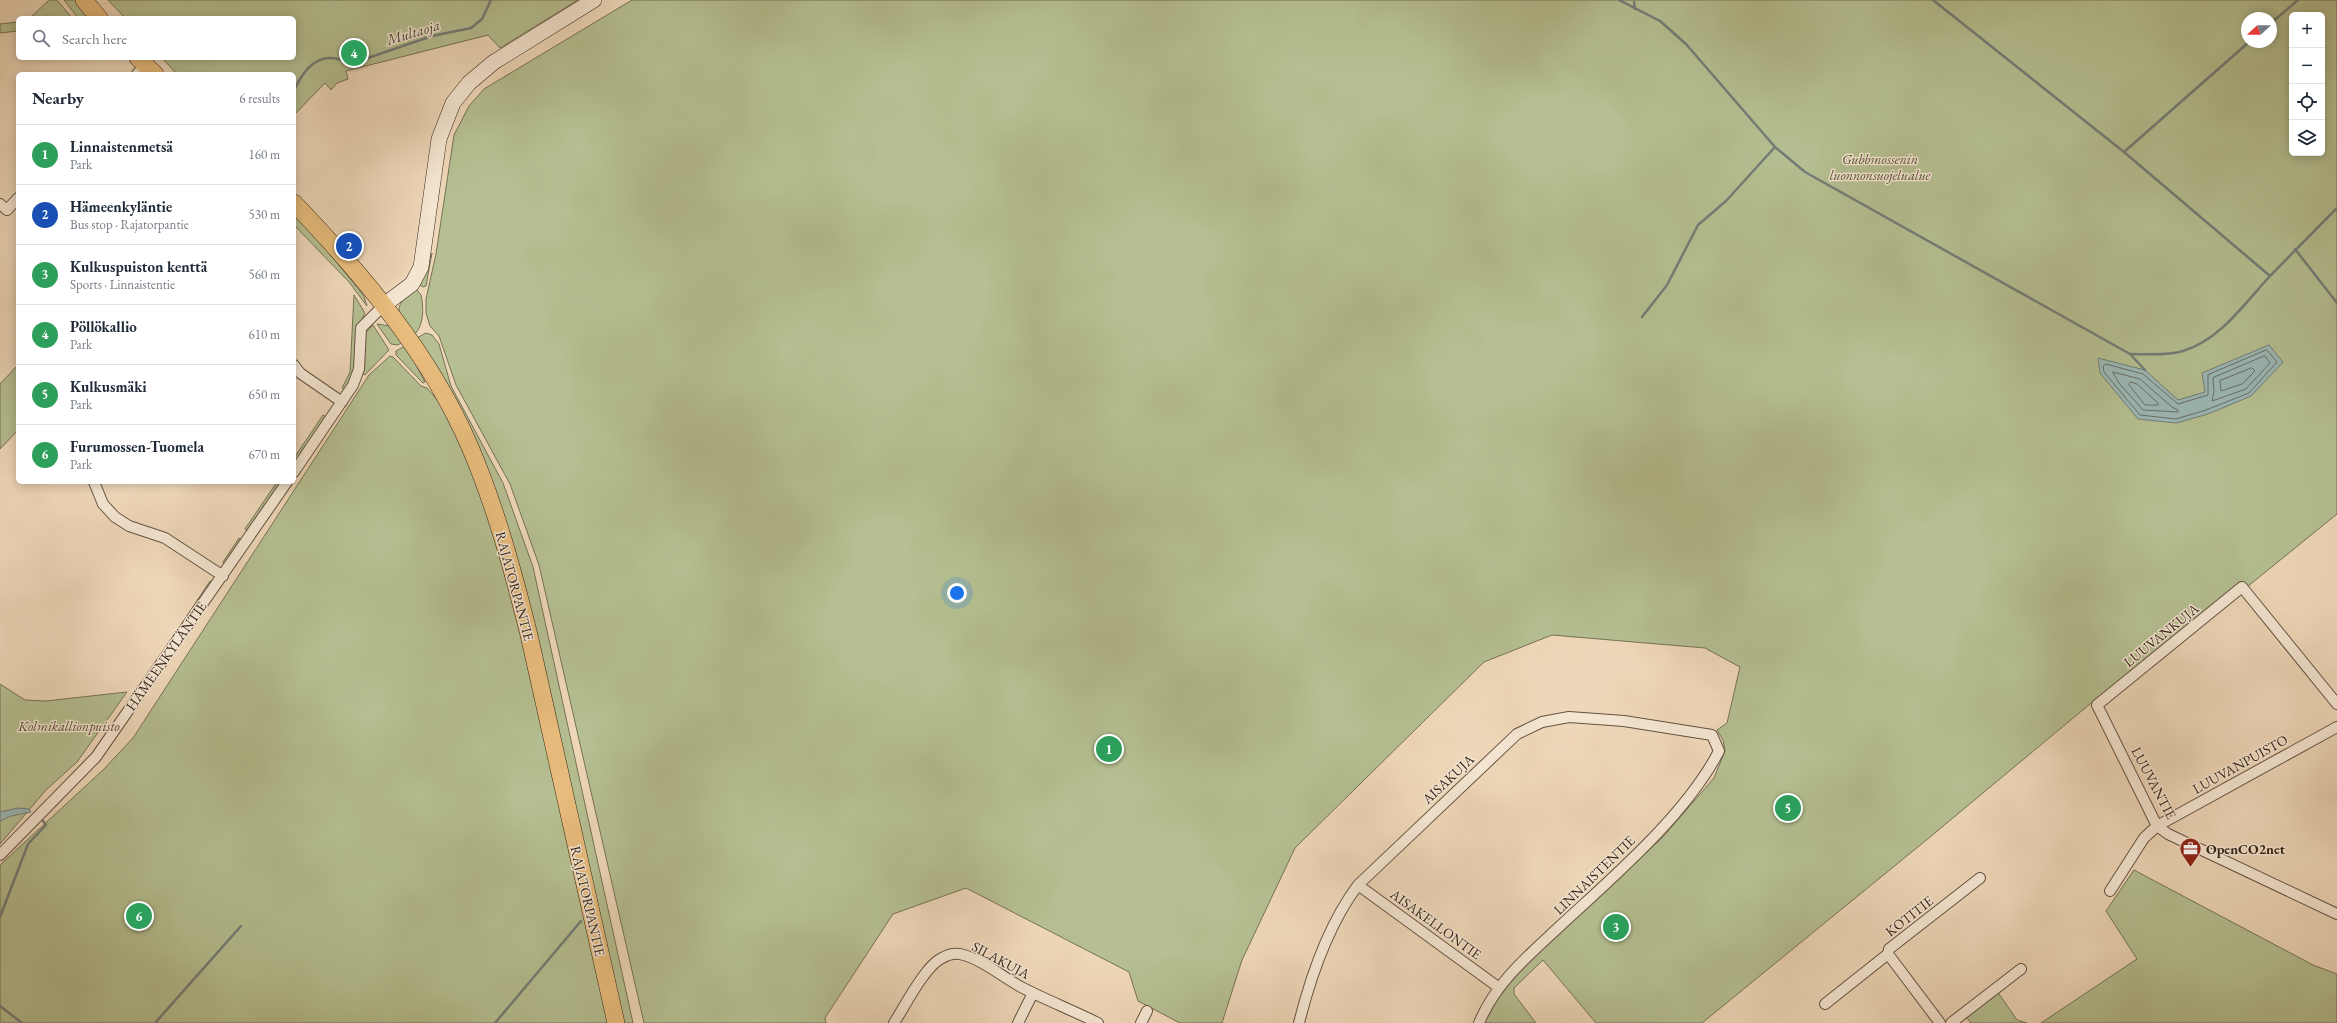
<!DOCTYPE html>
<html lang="en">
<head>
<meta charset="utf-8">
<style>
	body { margin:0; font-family:"EB Garamond",serif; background:#f6f6f7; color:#1f2937 }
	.controls { position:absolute; right:12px; top:12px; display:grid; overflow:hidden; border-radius:6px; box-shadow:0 2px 10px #0003 }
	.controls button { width:36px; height:36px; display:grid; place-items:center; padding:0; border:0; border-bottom:1px solid #e0e1e3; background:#fff; color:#1f2937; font:20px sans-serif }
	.compass { position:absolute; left:2241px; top:12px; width:36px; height:36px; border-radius:50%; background:#fff; box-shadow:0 2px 10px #0003; rotate:249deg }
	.you { position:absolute; left:957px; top:593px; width:14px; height:14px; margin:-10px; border:3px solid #fff; border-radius:50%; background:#1a73e8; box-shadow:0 0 0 6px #1a73e833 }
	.badge { display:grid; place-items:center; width:26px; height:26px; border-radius:50%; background:#b45309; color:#fff; font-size:13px; font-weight:700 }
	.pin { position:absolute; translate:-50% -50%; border:2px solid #fff; box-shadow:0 1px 4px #0006 }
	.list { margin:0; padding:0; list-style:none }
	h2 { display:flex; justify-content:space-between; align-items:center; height:52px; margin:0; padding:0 16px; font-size:17px }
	h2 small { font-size:13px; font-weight:400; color:#747a83 }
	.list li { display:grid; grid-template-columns:26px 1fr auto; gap:12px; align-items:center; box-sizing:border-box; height:60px; padding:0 16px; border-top:1px solid #e0e1e3 }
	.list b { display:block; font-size:15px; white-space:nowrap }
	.list p { margin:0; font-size:13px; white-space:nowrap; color:#747a83 }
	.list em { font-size:13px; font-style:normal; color:#747a83 }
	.icon { flex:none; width:22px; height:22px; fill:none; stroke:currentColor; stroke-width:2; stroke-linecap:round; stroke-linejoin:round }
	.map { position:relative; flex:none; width:2337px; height:1023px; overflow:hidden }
	.search { position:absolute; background:#fff; box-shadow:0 2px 10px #0003; left:16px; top:16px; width:280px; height:44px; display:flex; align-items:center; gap:10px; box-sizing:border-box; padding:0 14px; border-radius:6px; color:#747a83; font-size:15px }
	.panel { position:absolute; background:#fff; box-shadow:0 2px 10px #0003; left:16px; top:72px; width:280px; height:412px; border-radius:6px }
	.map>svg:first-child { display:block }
</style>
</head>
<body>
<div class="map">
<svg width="2337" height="1023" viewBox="0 0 2337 1023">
	<rect width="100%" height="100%" fill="#eed7b8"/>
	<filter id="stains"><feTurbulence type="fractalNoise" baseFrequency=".005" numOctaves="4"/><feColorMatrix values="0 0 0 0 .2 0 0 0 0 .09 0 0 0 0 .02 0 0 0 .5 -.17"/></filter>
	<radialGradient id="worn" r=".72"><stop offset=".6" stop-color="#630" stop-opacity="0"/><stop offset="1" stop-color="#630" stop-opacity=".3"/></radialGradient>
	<path fill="#b5bf91" stroke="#767256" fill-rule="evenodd" d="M49 0H57L72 18H30Z
		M64 0H77L92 18H78Z
		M108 0H578L500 48 488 35 346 71 348 79 337 83 331 90 325 83 294 115V74H177L162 58H294V18H125Z
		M632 0H2337V514L2247 587 2241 581 2119 683 2090 704 1924 842 1702 1023H1596L1543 960 1514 988V994L1536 1023H1484L1501 989 1574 918 1662 838 1714 778 1725 751 1723 740 1717 730 1727 723 1740 667 1705 648 1552 635 1484 662 1295 848 1242 960 1222 1023H1180L1138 1001 1129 972 966 888 893 914 825 1018 826 1023H644L539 565 510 484 456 385 439 336 430 326 426 313V299L436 254 454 135 469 106 484 89ZM2292 15H2322V153H2292ZM2247 18H2271V42H2247Z
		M18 22V31L0 33V24Z
		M294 210 364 296 367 306 349 282 294 225Z
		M432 253 426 286 423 287 419 284Z
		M416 289 421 295C424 309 424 326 413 336 398 313 390 307 416 289Z
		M354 295 365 313 356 331 354 374 345 390 342 388 350 372Z
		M377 324 390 326 402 342 398 345 391 344Z
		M373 325 389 350 365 375 363 374 364 335Z
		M426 333 432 335 439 344 451 386 503 483 533 567 633 1023H622L525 594 415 339Z
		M405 346 407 348 425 382 423 383 396 355V351Z
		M390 356 393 357 421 386 427 388 439 402 461 446 480 491 514 598 609 1023H0V865L103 770 133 738 369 375Z
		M18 365V430L0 449V384Z
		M323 415 326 417 294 465V458Z
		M277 482H283L249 532 245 529Z
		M239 538 243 541 227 565 223 562Z
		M210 581 214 583 159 658Z
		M0 684 25 700 46 701 127 692 77 762 46 790 0 844Z
		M2134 870 2313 965 2337 974V1023H2041L2137 959 2106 911Z
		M1997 991 2017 1020 2027 1023H1971L1966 1017Z"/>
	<path fill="#9bb8b6" stroke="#737d78" d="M2269 345 2283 362 2251 396 2208 414 2176 423 2138 419 2100 373 2098 358 2145 370 2178 400 2205 392 2202 373Z
		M18 808 29 809 31 812 11 816 0 821V812Z"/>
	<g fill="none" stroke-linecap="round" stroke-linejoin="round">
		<path stroke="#686e68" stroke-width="1" d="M2267 350 2277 362 2249 393 2206 410 2176 419 2140 415 2104 372 2103 366 2106 364 2143 374 2178 404 2208 395V375Z
			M2265 356 2270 363 2246 389 2212 401 2214 392 2213 378Z
			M2252 368 2255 371 2242 384 2221 391 2220 381Z
			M2113 372 2140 379 2172 407 2178 410V412L2143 410 2119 383Z
			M2131 382 2137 384 2158 403V405H2145L2129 385Z"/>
		<path stroke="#737d78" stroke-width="2.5" d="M1619 0 1660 21 1686 44 1775 147 1805 172 2130 354 2145 370
			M1933 0 2124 152 2270 276 2337 208
			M1634 2 1635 9
			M2271 23 2298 0
			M294 90C301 76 312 57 331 58 341 59 349 62 359 61L432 36 471 28 482 19 491 0
			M2124 152 2249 42
			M2295 249 2337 303
			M1642 317 1667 285 1698 225 1726 201 1775 147
			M2131 354C2147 354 2167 356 2183 351 2220 340 2245 303 2270 276
			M0 917 28 844 46 825 43 821
			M0 1006 22 1023
			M155 1023 241 926
			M495 1023 581 921"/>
		<defs>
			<path id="street" d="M137 74 145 65
				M0 204 7 210 18 198
				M294 365 300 373 342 402
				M294 472 353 385 359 369 361 328 384 305
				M94 482 103 504 115 517 129 526 165 538 223 576
				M2337 704 2242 587 2097 705 2157 826 2168 834 2337 914
				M0 855 96 757 287 482
				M1358 885 1498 987
				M2110 891 2144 838 2157 826 2337 727
				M1825 1004 1888 954
				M894 1023C905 1006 925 966 942 958 947 955 954 953 960 954 982 959 1001 976 1021 987 1046 1000 1072 1010 1098 1023
				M1018 1023 1033 993
				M1141 1023 1147 1011
				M1299 1023C1311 975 1328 925 1358 885L1517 734 1542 722 1569 717 1624 721 1712 735 1719 751C1686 815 1613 877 1560 926 1528 956 1496 982 1479 1023
				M1940 1023 1888 954 1889 949 1980 878
				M1951 1023 2021 969"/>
			<path id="secondary" d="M384 305 412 284 421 267 439 139 453 103 469 83 494 62 594 0"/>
			<path id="primary" d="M84 0 99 18
				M138 58 155 74
				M294 203C363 275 430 354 470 447 496 508 513 571 529 635L616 1023"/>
		</defs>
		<use href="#street" stroke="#645242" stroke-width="12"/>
		<use href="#secondary" stroke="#36251b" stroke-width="16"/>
		<use href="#primary" stroke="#36251b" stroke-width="18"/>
		<use href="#street" stroke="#f4e5d1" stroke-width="10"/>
		<use href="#secondary" stroke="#f4e5d1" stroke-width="15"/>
		<use href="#primary" stroke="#e7bc7c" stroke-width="17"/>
	</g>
	<defs>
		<symbol id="office-pin" viewBox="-11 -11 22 30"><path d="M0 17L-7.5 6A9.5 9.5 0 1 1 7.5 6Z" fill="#8f2418" stroke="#f4e5d1"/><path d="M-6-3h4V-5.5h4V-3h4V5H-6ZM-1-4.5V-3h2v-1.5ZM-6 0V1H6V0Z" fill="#fff"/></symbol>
	</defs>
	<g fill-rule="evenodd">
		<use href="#office-pin" x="2178" y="836" width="25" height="34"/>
	</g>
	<g text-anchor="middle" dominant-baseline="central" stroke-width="3" stroke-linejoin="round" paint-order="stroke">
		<g font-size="14" font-style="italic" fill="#564c38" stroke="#f4e5d1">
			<text x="1880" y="159">Gubbmossenin<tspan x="1880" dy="16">luonnonsuojelualue</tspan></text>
			<text x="69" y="726">Kolmikallionpuisto</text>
		</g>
		<g font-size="14" fill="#36251b" stroke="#f4e5d1">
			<text transform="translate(515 586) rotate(75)">RAJATORPANTIE</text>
			<text transform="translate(2161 635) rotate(-39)">LUUVANKUJA</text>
			<text transform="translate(166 656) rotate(-55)">HÄMEENKYLÄNTIE</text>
			<text transform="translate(2240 764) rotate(-29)">LUUVANPUISTO</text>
			<text transform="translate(1448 779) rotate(-43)">AISAKUJA</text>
			<text transform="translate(2154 783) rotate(62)">LUUVANTIE</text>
			<text transform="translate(1594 875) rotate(-44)">LINNAISTENTIE</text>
			<text transform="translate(588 901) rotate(77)">RAJATORPANTIE</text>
			<text transform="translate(1909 916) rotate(-38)">KOTITIE</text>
			<text transform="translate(1436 924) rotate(36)">AISAKELLONTIE</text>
			<text transform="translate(1001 960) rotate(28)">SILAKUJA</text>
		</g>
		<g font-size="14" font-weight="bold" fill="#36251b" stroke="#f4e5d1" text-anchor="start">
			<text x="2206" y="849">OpenCO2net</text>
		</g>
		<g font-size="15" font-style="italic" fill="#4f4a42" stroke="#f4e5d1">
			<text transform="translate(413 32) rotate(-17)">Multaoja</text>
		</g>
	</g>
	<rect width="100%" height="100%" filter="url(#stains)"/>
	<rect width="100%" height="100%" fill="url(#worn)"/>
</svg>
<div class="controls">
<button>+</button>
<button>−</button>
<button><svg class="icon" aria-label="locate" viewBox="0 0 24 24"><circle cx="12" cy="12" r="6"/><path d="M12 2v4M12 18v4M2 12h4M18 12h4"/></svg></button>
<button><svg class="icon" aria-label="layers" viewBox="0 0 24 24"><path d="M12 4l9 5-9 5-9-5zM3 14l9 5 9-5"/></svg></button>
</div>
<svg class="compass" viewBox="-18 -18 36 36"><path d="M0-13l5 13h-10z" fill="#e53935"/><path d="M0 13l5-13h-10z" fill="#747a83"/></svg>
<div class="you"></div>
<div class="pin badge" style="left:1109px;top:749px;background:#2e9e5b">1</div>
<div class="pin badge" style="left:349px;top:246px;background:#1a4fb4">2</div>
<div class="pin badge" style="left:1616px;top:927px;background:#2e9e5b">3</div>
<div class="pin badge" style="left:354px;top:53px;background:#2e9e5b">4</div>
<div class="pin badge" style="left:1788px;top:808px;background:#2e9e5b">5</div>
<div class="pin badge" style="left:139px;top:916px;background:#2e9e5b">6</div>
<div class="search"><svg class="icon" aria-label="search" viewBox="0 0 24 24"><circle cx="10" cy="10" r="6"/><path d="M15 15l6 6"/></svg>Search here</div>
<section class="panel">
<h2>Nearby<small>6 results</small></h2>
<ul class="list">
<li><span class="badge" style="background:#2e9e5b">1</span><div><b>Linnaistenmetsä</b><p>Park</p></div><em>160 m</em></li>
<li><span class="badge" style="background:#1a4fb4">2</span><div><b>Hämeenkyläntie</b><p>Bus stop · Rajatorpantie</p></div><em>530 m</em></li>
<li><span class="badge" style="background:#2e9e5b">3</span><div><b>Kulkuspuiston kenttä</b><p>Sports · Linnaistentie</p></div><em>560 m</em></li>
<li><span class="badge" style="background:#2e9e5b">4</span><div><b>Pöllökallio</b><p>Park</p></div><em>610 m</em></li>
<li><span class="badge" style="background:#2e9e5b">5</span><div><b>Kulkusmäki</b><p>Park</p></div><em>650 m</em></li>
<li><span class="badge" style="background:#2e9e5b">6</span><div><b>Furumossen-Tuomela</b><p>Park</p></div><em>670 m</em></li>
</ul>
</section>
</div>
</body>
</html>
